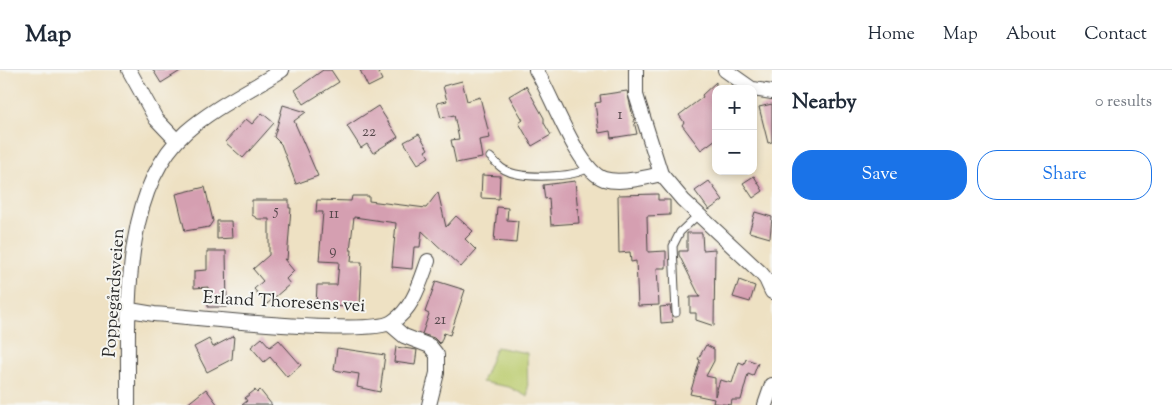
<!DOCTYPE html>
<html lang="en">
<head>
<meta charset="utf-8">
<style>
	body { margin:0; font-family:"Sorts Mill Goudy",serif; background:#f2f2f3; color:#1f2937 }
	.controls { position:absolute; right:15px; top:15px; display:grid; overflow:hidden; border-radius:10px; box-shadow:0 2px 8px #0003 }
	.controls button { width:45px; height:45px; display:grid; place-items:center; padding:0; border:0; border-bottom:1px solid #e0e1e3; background:#fff; color:#1f2937; font:25px sans-serif }
	.list { margin:0; padding:0; list-style:none }
	h2 { display:flex; justify-content:space-between; align-items:center; height:65px; margin:0; padding:0 20px; font-size:21px }
	h2 small { font-size:16px; font-weight:400; color:#747a83 }
	.actions { display:flex; gap:10px; padding:15px 20px }
	.actions a { flex:1; padding:11px 0; border:1px solid #1a73e8; border-radius:20px; text-align:center; font-size:18px; color:#1a73e8 }
	.actions .main { background:#1a73e8; color:#fff }
	.map { position:relative; flex:none; width:772px; height:335px; overflow:hidden }
	header { display:flex; align-items:center; gap:30px; box-sizing:border-box; height:70px; padding:0 25px; background:#fff; border-bottom:1px solid #e0e1e3 }
	header strong { font-size:24px }
	nav { display:flex; gap:28px; margin-inline-start:auto; font-size:18px }
	main { display:flex }
	aside { flex:1; background:#fff }
	.map>svg:first-child { display:block }
</style>
</head>
<body>
<header>
<strong>Map</strong>
<nav><a>Home</a><a>Map</a><a>About</a><a>Contact</a></nav>
</header>
<main>
<div class="map">
<svg width="772" height="335" viewBox="0 0 772 335">
	<rect width="100%" height="100%" fill="#f6f6f2"/>
	<filter id="ink" filterUnits="userSpaceOnUse"><feTurbulence type="fractalNoise" baseFrequency=".02" numOctaves="2"/><feDisplacementMap in="SourceGraphic" scale="10" xChannelSelector="R" yChannelSelector="G"/><feConvolveMatrix kernelMatrix="1 2 1 2 8 2 1 2 1" color-interpolation-filters="sRGB"/></filter>
	<filter id="wash" filterUnits="userSpaceOnUse"><feTurbulence type="fractalNoise" baseFrequency=".0096" numOctaves="4" result="noise"/><feDisplacementMap in="SourceGraphic" scale="20" xChannelSelector="R" yChannelSelector="G"/><feGaussianBlur stdDeviation="1.12" result="paint"/><feColorMatrix in="noise" values="0 0 0 0 0 0 0 0 0 0 0 0 0 0 0 0 0 1.4 0 .05"/><feComposite in="paint" operator="in"/></filter>
	<g filter="url(#wash)">
		<rect width="100%" height="100%" fill="#eee1c3"/>
		<path fill="#bccc6f" stroke="#747c4d" d="M496 277 527 283 528 327 509 317 482 312Z"/>
		<g id="blocks">
			<path fill="#d59fb1" d="M153 0H182L161 13Z
				M323 0H331L339 12 304 34 295 20Z
				M360 0H377L382 10 368 17Z
				M462 11 467 31 480 27 490 68 479 70 482 88 456 93 451 70 459 69 454 45 441 48 437 33 447 31 443 16Z
				M716 12V69L701 80 682 55 684 52 679 45 703 27 702 25Z
				M526 16 544 48V53L551 65 532 76 519 53 523 50 509 26Z
				M627 21 637 64 611 68 610 61 599 63 595 33 601 32 600 25Z
				M772 34V72L768 73 759 37Z
				M283 35 306 42 294 51 318 106 296 114 281 74 274 67Z
				M378 36 398 67 373 83 367 74 361 78 347 56Z
				M262 43 274 53 243 88 225 72 246 49 252 54Z
				M419 64 428 79 425 81 429 87 418 94 404 72Z
				M482 105 500 106 499 129 481 128Z
				M754 106 763 121 753 128 743 113Z
				M575 111 579 153 551 155 549 128 545 129 543 115Z
				M709 111 723 130 709 140 695 121Z
				M205 117 213 151 209 157 185 161 176 124Z
				M438 122 446 157 456 146 473 161 465 169 476 180 461 197 422 161 420 177H414L412 199 392 197 396 153 354 147 350 180H352L351 192H362L360 237 316 236 317 215H337L339 192 319 191 323 142H316L317 130 351 131 352 126H369V131L426 138Z
				M658 124V130H670V145L647 146 648 182 666 181V198H657L659 235 638 236 636 191 631 192 630 182 619 183 618 125Z
				M252 130H289V138H291L287 190 284 189 294 201 286 209 290 214 267 234 254 219 263 211 253 199 269 185V149H258L252 145Z
				M497 137 508 138 507 150 518 151 516 173 494 171Z
				M755 142 772 147 770 168 749 162Z
				M217 151H231L232 168 217 169Z
				M687 163H702L703 180 715 179 714 256 696 250V243H690V227H700L679 185V181H687Z
				M207 181H226L227 237H208V217L194 218V201L207 200Z
				M739 210 755 216 750 232 733 227Z
				M436 211 465 220 450 265 444 263 440 274 434 268 422 264 429 244 425 242Z
				M670 236 673 252 661 253 660 237Z
				M234 266 232 289 207 302 194 277 209 269 213 277Z
				M262 268 270 277 279 270 301 295 287 307 270 287 264 292 251 277Z
				M706 275 714 279V291L706 306 715 308V326L720 310 732 313 739 292 744 294 746 289 758 293 753 306 748 304 741 330H732L731 335 713 333 714 329 690 324 700 290 698 289Z
				M396 277 417 280 415 295 394 292Z
				M337 278 385 285 380 322 357 317 359 304 334 300Z
				M206 319 218 335H186Z
				M255 320 257 323 260 320 272 335H242L247 331 245 328Z"/>
		</g>
	</g>
	<g filter="url(#ink)">
		<use href="#blocks" fill-opacity="0" stroke="#484642" stroke-width="1"/>
		<g fill="none" stroke-linecap="round" stroke-linejoin="round">
			<defs>
				<path id="service" d="M490 87C495 91 500 98 505 100 521 109 573 108 588 98
					M676 243 673 176 680 162 698 145"/>
				<path id="minor" d="M129 0 156 49 177 71
					M536 0C552 25 578 101 604 109 620 114 645 108 661 104
					M636 0V25L661 104 683 130 761 203 766 209 772 222
					M725 0 752 19
					M753 19 772 22
					M130 240 154 244C192 247 368 267 392 252 413 239 420 213 428 191
					M390 254 404 266 430 276 437 285V303L429 335
					M128 335C129 252 118 123 186 62 214 37 251 20 282 0
					M765 335 772 315"/>
			</defs>
			<use href="#service" stroke="#484642" stroke-width="9"/>
			<use href="#minor" stroke="#484642" stroke-width="16"/>
			<use href="#service" stroke="#fff" stroke-width="7"/>
			<use href="#minor" stroke="#fff" stroke-width="14"/>
		</g>
	</g>
	<g text-anchor="middle" dominant-baseline="central" stroke-width="4" stroke-linejoin="round" paint-order="stroke">
		<g font-size="15" fill="#56484c">
			<text x="620" y="45">1</text>
			<text x="369" y="62">22</text>
			<text x="276" y="141">5</text>
			<text x="334" y="144">11</text>
			<text x="333" y="181">9</text>
			<text x="440" y="250">21</text>
		</g>
		<g font-size="18" fill="#2b2b2b" stroke="#f6f6f2">
			<text transform="translate(115 223) rotate(-86)">Poppegårdsveien</text>
			<text transform="translate(284 233) rotate(3)">Erland Thoresens vei</text>
		</g>
	</g>
</svg>
<div class="controls">
<button>+</button>
<button>−</button>
</div>
</div>
<aside>
<h2>Nearby<small>0 results</small></h2>
<ul class="list">
</ul>
<div class="actions"><a class="main">Save</a><a>Share</a></div>
</aside>
</main>
</body>
</html>
